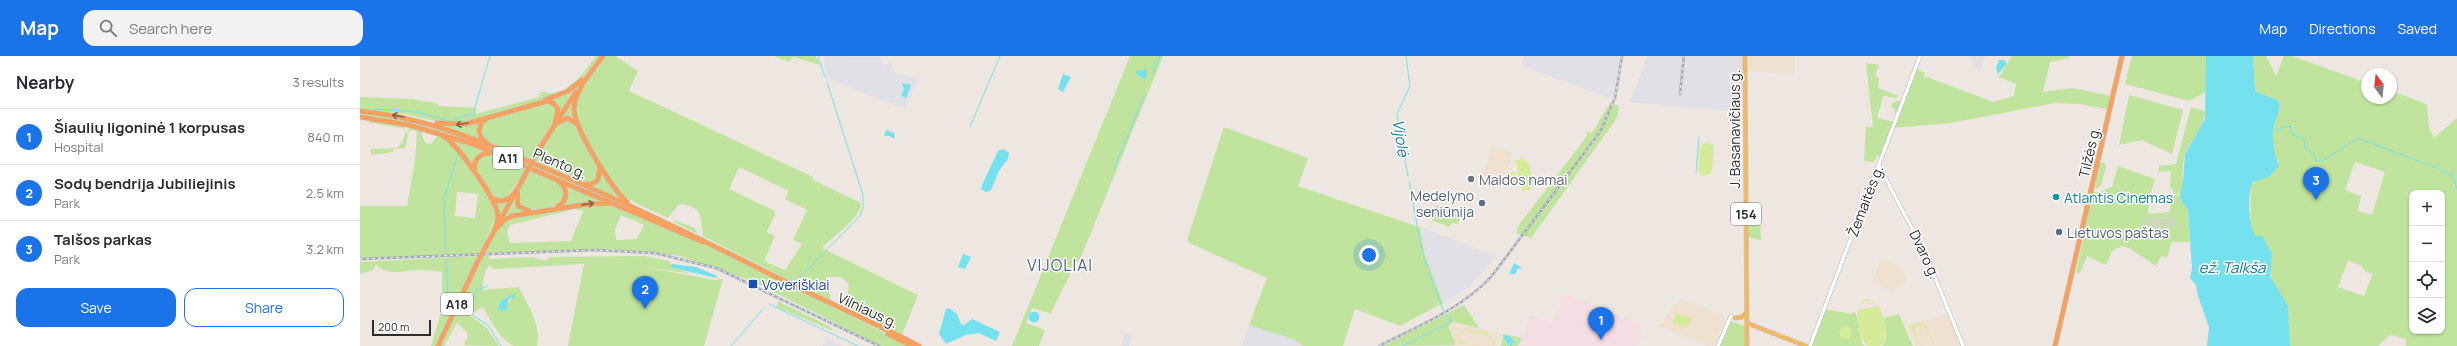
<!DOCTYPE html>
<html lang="en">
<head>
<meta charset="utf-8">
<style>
	body { margin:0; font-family:Manrope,sans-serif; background:#f2f2f3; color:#2b2b33 }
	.controls { position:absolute; right:12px; bottom:12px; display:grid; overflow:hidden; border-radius:8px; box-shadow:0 1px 3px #0004 }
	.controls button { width:36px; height:36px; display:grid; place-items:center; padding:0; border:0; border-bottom:1px solid #e1e1e2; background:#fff; color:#2b2b33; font:20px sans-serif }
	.compass { position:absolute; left:2001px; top:12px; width:36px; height:36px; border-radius:50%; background:#fff; box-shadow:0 1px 3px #0004; rotate:345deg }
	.scale { position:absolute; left:12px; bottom:10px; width:59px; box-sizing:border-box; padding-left:4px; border:2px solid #2d2d2d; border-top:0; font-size:11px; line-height:14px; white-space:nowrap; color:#2d2d2d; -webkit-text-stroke:3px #fff; paint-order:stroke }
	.you { position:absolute; left:1009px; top:199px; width:14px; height:14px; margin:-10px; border:3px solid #fff; border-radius:50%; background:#1a73e8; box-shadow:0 0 0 6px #1a73e833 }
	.badge { display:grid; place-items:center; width:26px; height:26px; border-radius:50%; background:#1a73e8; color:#fff; font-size:13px; font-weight:700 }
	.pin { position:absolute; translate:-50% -33px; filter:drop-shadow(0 1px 2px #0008) }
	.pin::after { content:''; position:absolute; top:21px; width:14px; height:12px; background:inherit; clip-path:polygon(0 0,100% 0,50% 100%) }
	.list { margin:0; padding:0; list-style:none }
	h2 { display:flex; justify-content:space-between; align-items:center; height:52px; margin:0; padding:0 16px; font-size:17px }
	h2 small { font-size:13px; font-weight:400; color:#7c7c81 }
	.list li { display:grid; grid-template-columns:26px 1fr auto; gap:12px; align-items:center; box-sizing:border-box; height:56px; padding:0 16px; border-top:1px solid #e1e1e2 }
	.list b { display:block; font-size:15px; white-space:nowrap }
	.list p { margin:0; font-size:13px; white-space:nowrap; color:#7c7c81 }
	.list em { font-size:13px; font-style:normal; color:#7c7c81 }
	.actions { display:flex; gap:8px; padding:12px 16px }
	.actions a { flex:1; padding:9px 0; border:1px solid #1a73e8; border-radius:12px; text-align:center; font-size:14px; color:#1a73e8 }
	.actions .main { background:#1a73e8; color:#fff }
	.icon { flex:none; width:22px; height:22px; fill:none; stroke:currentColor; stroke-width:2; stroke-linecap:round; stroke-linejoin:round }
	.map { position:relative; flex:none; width:2097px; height:290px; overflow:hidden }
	header { display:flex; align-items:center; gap:24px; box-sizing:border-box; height:56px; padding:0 20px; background:#1a73e8; color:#fff }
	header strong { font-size:19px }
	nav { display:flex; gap:22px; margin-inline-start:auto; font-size:14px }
	.search { width:280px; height:36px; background:#f2f2f3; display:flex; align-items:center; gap:10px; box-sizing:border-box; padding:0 14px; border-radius:12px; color:#7c7c81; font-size:15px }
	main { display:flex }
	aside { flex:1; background:#fff }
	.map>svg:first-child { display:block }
</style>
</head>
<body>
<header>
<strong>Map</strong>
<div class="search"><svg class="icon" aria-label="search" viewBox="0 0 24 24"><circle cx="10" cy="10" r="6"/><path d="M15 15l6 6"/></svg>Search here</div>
<nav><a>Map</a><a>Directions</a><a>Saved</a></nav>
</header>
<main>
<aside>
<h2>Nearby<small>3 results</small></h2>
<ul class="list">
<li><span class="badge">1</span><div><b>Šiaulių ligoninė 1 korpusas</b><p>Hospital</p></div><em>840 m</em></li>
<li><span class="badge">2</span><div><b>Sodų bendrija Jubiliejinis</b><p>Park</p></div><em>2.5 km</em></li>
<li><span class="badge">3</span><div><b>Talšos parkas</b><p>Park</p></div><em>3.2 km</em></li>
</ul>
<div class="actions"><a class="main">Save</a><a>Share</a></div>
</aside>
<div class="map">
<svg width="2097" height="290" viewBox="0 0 2097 290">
	<rect width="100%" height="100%" fill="#eee6e0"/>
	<path fill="#e1e0e7" d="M464 0 520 1 523 9 531 6 534 16 558 23 546 51 537 50 466 22Z
		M1165 0H1257L1260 2 1254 41 1251 43 1161 9Z
		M1287 0H1383V42L1373 41 1371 55 1269 46 1284 12Z
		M1611 0H1626L1620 14 1613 11 1615 7 1609 5Z
		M1062 172 1136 200 1111 230 1083 247 1065 199 1060 174Z
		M889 269 935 284 943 290H882Z
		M765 278 772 280 769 290H761Z
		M467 282 483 290H463Z"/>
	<path fill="#efe0d0" d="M1389 0H1435V18L1389 15Z
		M1133 89 1153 96 1142 129 1122 120Z
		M1521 202 1537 208 1548 223 1531 236 1512 226Z
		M1322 244 1366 260 1354 290H1348L1299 270 1318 245Z
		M1588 258 1600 290H1555L1547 269Z
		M1093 266 1141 278 1137 290H1088L1090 289 1088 271Z"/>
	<path fill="#f4dee3" d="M1204 238 1280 268 1282 283 1276 290H1160L1170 259 1193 266Z"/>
	<path fill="#c0e49e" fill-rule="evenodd" d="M236 0H240L219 26 201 38 108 66H79L44 58 0 53V41L52 43 75 47 80 50 117 52 116 58 179 41 181 36C186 35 189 38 193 37 213 34 225 14 236 0Z
		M246 0H255L278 15 269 35 453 121V124L501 147C501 163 472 180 462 192L558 239 542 279H540L479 248 485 251 489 228 481 221H466L471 245 477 249 343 180C341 160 342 150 319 148L308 162C291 154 272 147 257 135 250 129 215 63 215 55 215 34 235 15 246 0ZM379 111 429 135 425 143 447 154 433 184 442 188 425 214 404 205 415 180 407 176 415 159V155L369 133Z
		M413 0H456L460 9 433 1 429 6Z
		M770 0H803L719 206H716C708 224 698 240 691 258L672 252 666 267 685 274 679 290H652Z
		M1652 0H1709V2L1690 6 1683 36 1712 32 1751 40 1747 53 1719 48 1695 47 1590 67 1533 72 1555 12 1565 17 1564 22 1567 21 1633 46 1654 40 1656 28 1639 21Z
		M1772 0H1846V36L1829 45 1765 28Z
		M1893 0H1906L1916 20 1924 0H1932L2007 27V42H2031V35L2067 48 2069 72 2074 82 2097 62V290H2046V283L2030 279 2018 290H1930L1928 250 1915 231 1896 180 1890 174 1891 129 1896 124 1909 121 1919 110C1915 99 1912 87 1913 75 1914 64 1922 56 1919 45L1895 35ZM1995 106 2025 116 2012 159 1998 155 2001 140 1985 134ZM2052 137H2082V275H2052ZM1988 205 2002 210 2006 216 2013 218 2004 240 1978 231Z
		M1506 7 1519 9 1515 20 1519 22 1518 32 1539 40 1537 42 1523 40 1517 62 1534 66 1522 100 1517 99 1514 106 1504 105 1506 71H1513Z
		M219 29 199 58 189 44Z
		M1769 39 1823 54 1812 98 1782 84 1759 89Z
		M214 41 215 65 207 61 200 62Z
		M1537 45H1542L1537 58 1534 56 1535 52H1531L1532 47Z
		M190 46 197 53 195 62 174 100 198 67 205 63 216 69 239 111 235 125 224 126 128 86 120 78 121 69 128 63Z
		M1250 47H1252C1235 95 1193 139 1162 180L1156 177 1159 169 1227 80 1226 76 1232 77Z
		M1254 48 1259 50 1257 62 1249 73 1171 182 1163 180 1237 83Z
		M1831 51 1845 55C1845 73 1828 85 1824 102 1821 114 1825 127 1821 139L1814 138 1813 133 1810 132 1811 115 1798 116 1799 110 1816 108Z
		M0 57C66 64 117 86 177 111 232 134 286 158 341 184L117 88 66 72 0 60Z
		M122 64 119 68 121 84 83 69Z
		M10 65 45 71 47 79 49 72 61 74 64 85 67 88 72 87 77 80 80 79 98 93 131 144 137 160 120 198 0 203V150H47L55 104 57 76 54 74 49 75 45 92 33 93V96L12 99 10 96 11 93 37 92 42 87 46 73 12 67 9 68ZM97 136 118 138 115 162 95 160Z
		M864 71 948 102 938 130 1062 172 1060 174 1065 199 1083 247 1040 270 995 253 983 290H943L935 284 889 269 907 222 829 187 827 184Z
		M88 81 129 96 122 97 113 113 98 90Z
		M131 98 197 125 202 129 205 142C192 154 175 157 159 150L157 141 164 117 146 143H136L129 136 115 112 120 100Z
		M1743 106 1746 110 1741 130 1735 133 1739 107Z
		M1758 110 1795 123 1790 139 1788 158 1810 156V143L1814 139 1820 140 1822 146 1828 154 1830 186H1812L1807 202 1801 200 1796 210 1769 192 1761 190 1752 195 1746 209 1727 200 1720 217H1716L1733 136H1739L1752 131ZM1813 161 1810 173H1793L1783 165 1788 162Z
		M242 115 261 143 229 129 240 123Z
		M203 127 248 146 232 145 201 150 206 145Z
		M155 140 157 149 165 156 143 162Z
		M150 143 139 164 133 144Z
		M247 147 342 186 551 290H521L392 225 320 200 250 193 124 198 139 172 149 162ZM215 153 223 155 211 185 150 187 147 175 150 169ZM261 159 284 169 277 183 256 184 255 173Z
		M1075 149 1101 160 1098 168 1092 167 1089 171 1072 164Z
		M313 164 335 172 338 178 314 166Z
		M1388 165H1400L1401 184 1388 181Z
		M119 200 76 290H71L84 246 82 240V216C75 215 67 214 60 214 44 214 29 221 16 209L13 214 0 218V206Z
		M123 200H129V203L172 201 185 205 190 201 286 200 309 205 313 212 332 218 279 210 355 224 363 223 344 290H208L224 208 133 213 129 209 125 216 122 234 159 231C167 249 182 269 177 290 171 290 162 290 155 290 142 287 129 262 123 251L109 259 126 271 139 290 105 289 104 287 108 282 107 276 97 267 84 290H79ZM153 239 143 255 138 252 145 242Z
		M418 245 471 271 473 275 417 251Z
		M1104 249 1119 272 1093 266 1088 271 1095 285 1094 289 1023 290Z
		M1464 253 1492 258 1493 256 1496 257 1502 287 1505 290H1450Z
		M1539 258 1553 290H1522C1529 281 1526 273 1524 262Z
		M1370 265 1385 270V290H1359Z
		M1143 278 1162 282 1158 290H1152L1151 287 1155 288 1144 282 1150 290H1141Z"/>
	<path fill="#ccd8b7" d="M1813 161 1817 169C1810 174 1784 179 1783 164L1788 162Z"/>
	<path fill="#d5eb9a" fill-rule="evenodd" d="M1346 86 1352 89 1354 87 1352 116 1346 120 1341 119 1338 114 1339 92Z
		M1161 102 1168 106 1174 128 1169 134 1162 135 1155 103 1157 105Z
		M1155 116 1158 127 1152 129 1149 117Z
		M1506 243C1523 244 1533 281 1520 290H1508C1497 283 1492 249 1506 243ZM1506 245H1511L1517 250 1498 254 1500 249Z
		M1316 257 1331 262 1327 272 1313 267Z
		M1558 266 1565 269 1575 290 1564 270 1558 268 1554 273 1561 290 1550 271Z
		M1484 270 1490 271 1492 278 1490 279V283H1481L1479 275Z
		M1105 273C1115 275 1133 275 1135 288L1132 290 1133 283 1130 280 1105 274 1098 278 1101 286 1117 290 1097 286 1099 285 1097 278Z"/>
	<path fill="#75e1ee" d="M1846 0H1893L1895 35 1919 45C1922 56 1914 64 1913 75 1912 87 1915 99 1919 110L1909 121 1893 126C1887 137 1888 172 1896 180H1902L1912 197 1910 220 1928 250 1930 290H1847L1849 271 1838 240 1836 229 1830 222 1832 213 1828 154 1822 146 1820 140 1823 126 1825 98 1845 63Z
		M1639 4H1644L1647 8 1638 18 1636 12Z
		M785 12 787 15 786 24 776 18 777 14 782 15Z
		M703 18 711 21 703 36 698 33Z
		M542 27 551 29 546 42 541 40 544 33Z
		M526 74 534 77 535 83 529 80H524Z
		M644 93 649 97 648 103 639 115 631 134 626 136 621 133 622 129 638 95Z
		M603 198 611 201 605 213 598 211Z
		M1154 207 1161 211V213L1158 212 1155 218H1149Z
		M312 208 336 211 357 220 356 222 313 212 311 210Z
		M155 237 154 243 151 241 148 244 147 253 142 255 138 252 142 244Z
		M589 252 597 258 601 268 604 269 612 263 640 276 636 285 619 277 606 279 586 288 579 278 586 253Z
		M668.5 261a5.5 5.5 0 1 1 11 0a5.5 5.5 0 1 1-11 0Z
		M1145 279 1149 280 1156 288 1152 287V290H1150L1144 283Z"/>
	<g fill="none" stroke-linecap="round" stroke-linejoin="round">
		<path stroke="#75e1ee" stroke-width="1" d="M458 0 465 21
			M1046 0 1050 30 1037 58 1048 120
			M793 16 800 0
			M14 53 57 56 86 64
			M112 61 130 0
			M95 63 111 58
			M610 71 640 0
			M1913 75 1930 70 1933 79 1944 83 1945 92 1953 97 1957 105 1961 104
			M1963 104 1998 82 2092 118 2097 133
			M754 113 784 40
			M1336 117 1339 81
			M1049 126 1063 200 1068 213
			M86 198 84 143 98 99
			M86 203 88 241 91 246
			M1069 217 1083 254
			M435 226 500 160 503 152V139L467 26
			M409 248 498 290
			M102 253 128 269 141 290
			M106 255 117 234 128 230
			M371 290 404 252
			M1042 290 1092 265 1086 259"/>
		<defs>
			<path id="secondary" d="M1519 110 1565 197 1603 290
				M1358 290 1371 260
				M1450 290 1560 0"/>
			<path id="primary" d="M1385 0 1387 290
				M1375 262 1382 261 1386 257
				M1387 267 1446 290"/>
			<path id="trunk" d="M223 27C219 35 214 43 214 53 214 72 252 133 267 146
				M222 28 243 0
				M185 44 208 35 222 24
				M0 55C67 62 114 83 175 108 254 141 331 178 408 217 458 242 509 264 559 290
				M0 61 49 69 113 88 343 186
				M77 67 106 68 187 45 193 47 198 53 195 68
				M197 67 207 62 216 67
				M83 80C97 87 138 145 138 161 138 172 130 182 125 192
				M126 86 121 82 119 74 122 66 126 63
				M176 98 216 36
				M115 116C112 104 121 96 132 97
				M226 128H232L238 124 240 111
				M157 134 158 150 169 155
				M132 142 138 145C153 146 159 130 165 119
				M197 151C209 144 208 132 198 125
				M139 166 153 141
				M136 173 144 164 152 160 228 148 250 147
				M528 278 552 290
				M78 290 117 207
				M1695 290 1762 0"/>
		</defs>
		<use href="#secondary" stroke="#b0b5bd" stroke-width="4.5"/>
		<use href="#primary" stroke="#c4c4c4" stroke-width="5"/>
		<use href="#trunk" stroke="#c4c4c4" stroke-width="5.5"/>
		<use href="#secondary" stroke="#fff" stroke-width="3.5"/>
		<use href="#primary" stroke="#f0b963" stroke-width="4"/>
		<use href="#trunk" stroke="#f6a160" stroke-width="4.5"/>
		<defs>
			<path id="rail" d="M1320 38 1324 0
				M0 203 234 194 295 197 356 212 519 290
				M1019 290C1058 270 1101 253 1131 221L1240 76 1255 42 1262 0"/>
		</defs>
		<use href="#rail" stroke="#a2a9b7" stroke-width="2.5"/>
		<use href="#rail" stroke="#fff" stroke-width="1" stroke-dasharray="3" stroke-linecap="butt"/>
		<defs>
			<path id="trunk-bridge" d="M165 119 176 98
				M117 207 125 192"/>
		</defs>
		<use href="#trunk-bridge" stroke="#c4c4c4" stroke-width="5.5" stroke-linecap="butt"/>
		<use href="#trunk-bridge" stroke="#f6a160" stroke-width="4.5"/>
	</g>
	<defs><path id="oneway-shaft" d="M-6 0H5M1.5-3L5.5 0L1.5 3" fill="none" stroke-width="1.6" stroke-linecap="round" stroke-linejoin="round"/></defs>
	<g stroke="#876144">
		<use href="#oneway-shaft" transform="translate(38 60) rotate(-170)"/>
		<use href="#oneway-shaft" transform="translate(102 68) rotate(171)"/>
		<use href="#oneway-shaft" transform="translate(228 148) rotate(-8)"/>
	</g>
	<circle fill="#6b7280" stroke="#fff" stroke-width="1.5" cx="1111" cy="123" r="4"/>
	<circle fill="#0f9aa8" stroke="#fff" stroke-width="1.5" cx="1696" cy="141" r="4"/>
	<g fill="#5c6f8a" stroke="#fff" stroke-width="1.5">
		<circle cx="1122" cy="147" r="4"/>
		<circle cx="1699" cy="176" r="4"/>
	</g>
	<rect fill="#1a4fb4" stroke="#fff" stroke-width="1.5" x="388" y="223" width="10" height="10" rx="2"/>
	<g text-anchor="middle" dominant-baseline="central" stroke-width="3" stroke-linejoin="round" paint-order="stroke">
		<g fill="#fff" stroke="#6c6c6c" stroke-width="1">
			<rect x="133" y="91" width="30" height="22" rx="3"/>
			<rect x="1371" y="147" width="30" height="22" rx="3"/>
			<rect x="81" y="237" width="32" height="22" rx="3"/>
		</g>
		<g font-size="13" font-weight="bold" fill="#2d2d2d">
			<text x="148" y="102">A11</text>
			<text x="1386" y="158">154</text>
			<text x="97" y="248">A18</text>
		</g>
		<g font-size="14" fill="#2d2d2d" stroke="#fff">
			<text transform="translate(1374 73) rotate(-90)">J. Basanavičiaus g.</text>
			<text transform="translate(1729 96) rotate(-77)">Tilžės g.</text>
			<text transform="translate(200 107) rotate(23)">Plento g.</text>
			<text transform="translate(1505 145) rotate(-69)">Žemaitės g.</text>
			<text transform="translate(1565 198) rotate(65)">Dvaro g.</text>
			<text transform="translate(508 254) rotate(25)">Vilniaus g.</text>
		</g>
		<g font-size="14" fill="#5b616d" stroke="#fff" text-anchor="start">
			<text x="1119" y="123">Maldos namai</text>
		</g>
		<g font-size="14" fill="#4e5e75" stroke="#fff" text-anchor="end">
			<text x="1114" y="139">Medelyno<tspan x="1114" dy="16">seniūnija</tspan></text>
			<text x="1707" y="176" text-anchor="start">Lietuvos paštas</text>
		</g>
		<g font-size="14" fill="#0d838f" stroke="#fff" text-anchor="start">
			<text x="1704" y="141">Atlantis Cinemas</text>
		</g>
		<g font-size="14" fill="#164399" stroke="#fff" text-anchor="start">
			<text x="402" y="228">Voveriškiai</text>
		</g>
		<g font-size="15" font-style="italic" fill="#0f7e99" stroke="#fff">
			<text transform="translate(1041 82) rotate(81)">Vijolė</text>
			<text x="1872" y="211">ež. Talkša</text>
		</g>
		<g font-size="16" letter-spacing="1" fill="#4d5d7e" stroke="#fff">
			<text x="700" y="209">VIJOLIAI</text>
		</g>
	</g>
</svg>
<div class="controls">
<button>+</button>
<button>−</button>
<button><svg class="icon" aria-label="locate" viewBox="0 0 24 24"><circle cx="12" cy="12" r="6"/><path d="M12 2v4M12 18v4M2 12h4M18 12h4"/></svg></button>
<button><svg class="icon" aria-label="layers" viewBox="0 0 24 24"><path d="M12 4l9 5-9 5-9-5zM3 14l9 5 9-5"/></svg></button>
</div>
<svg class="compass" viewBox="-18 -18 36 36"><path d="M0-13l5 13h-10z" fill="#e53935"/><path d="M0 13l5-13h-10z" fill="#7c7c81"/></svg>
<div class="scale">200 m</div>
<div class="you"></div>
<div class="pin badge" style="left:1241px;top:284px">1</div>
<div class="pin badge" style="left:285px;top:253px">2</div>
<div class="pin badge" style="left:1956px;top:144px">3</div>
</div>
</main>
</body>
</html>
